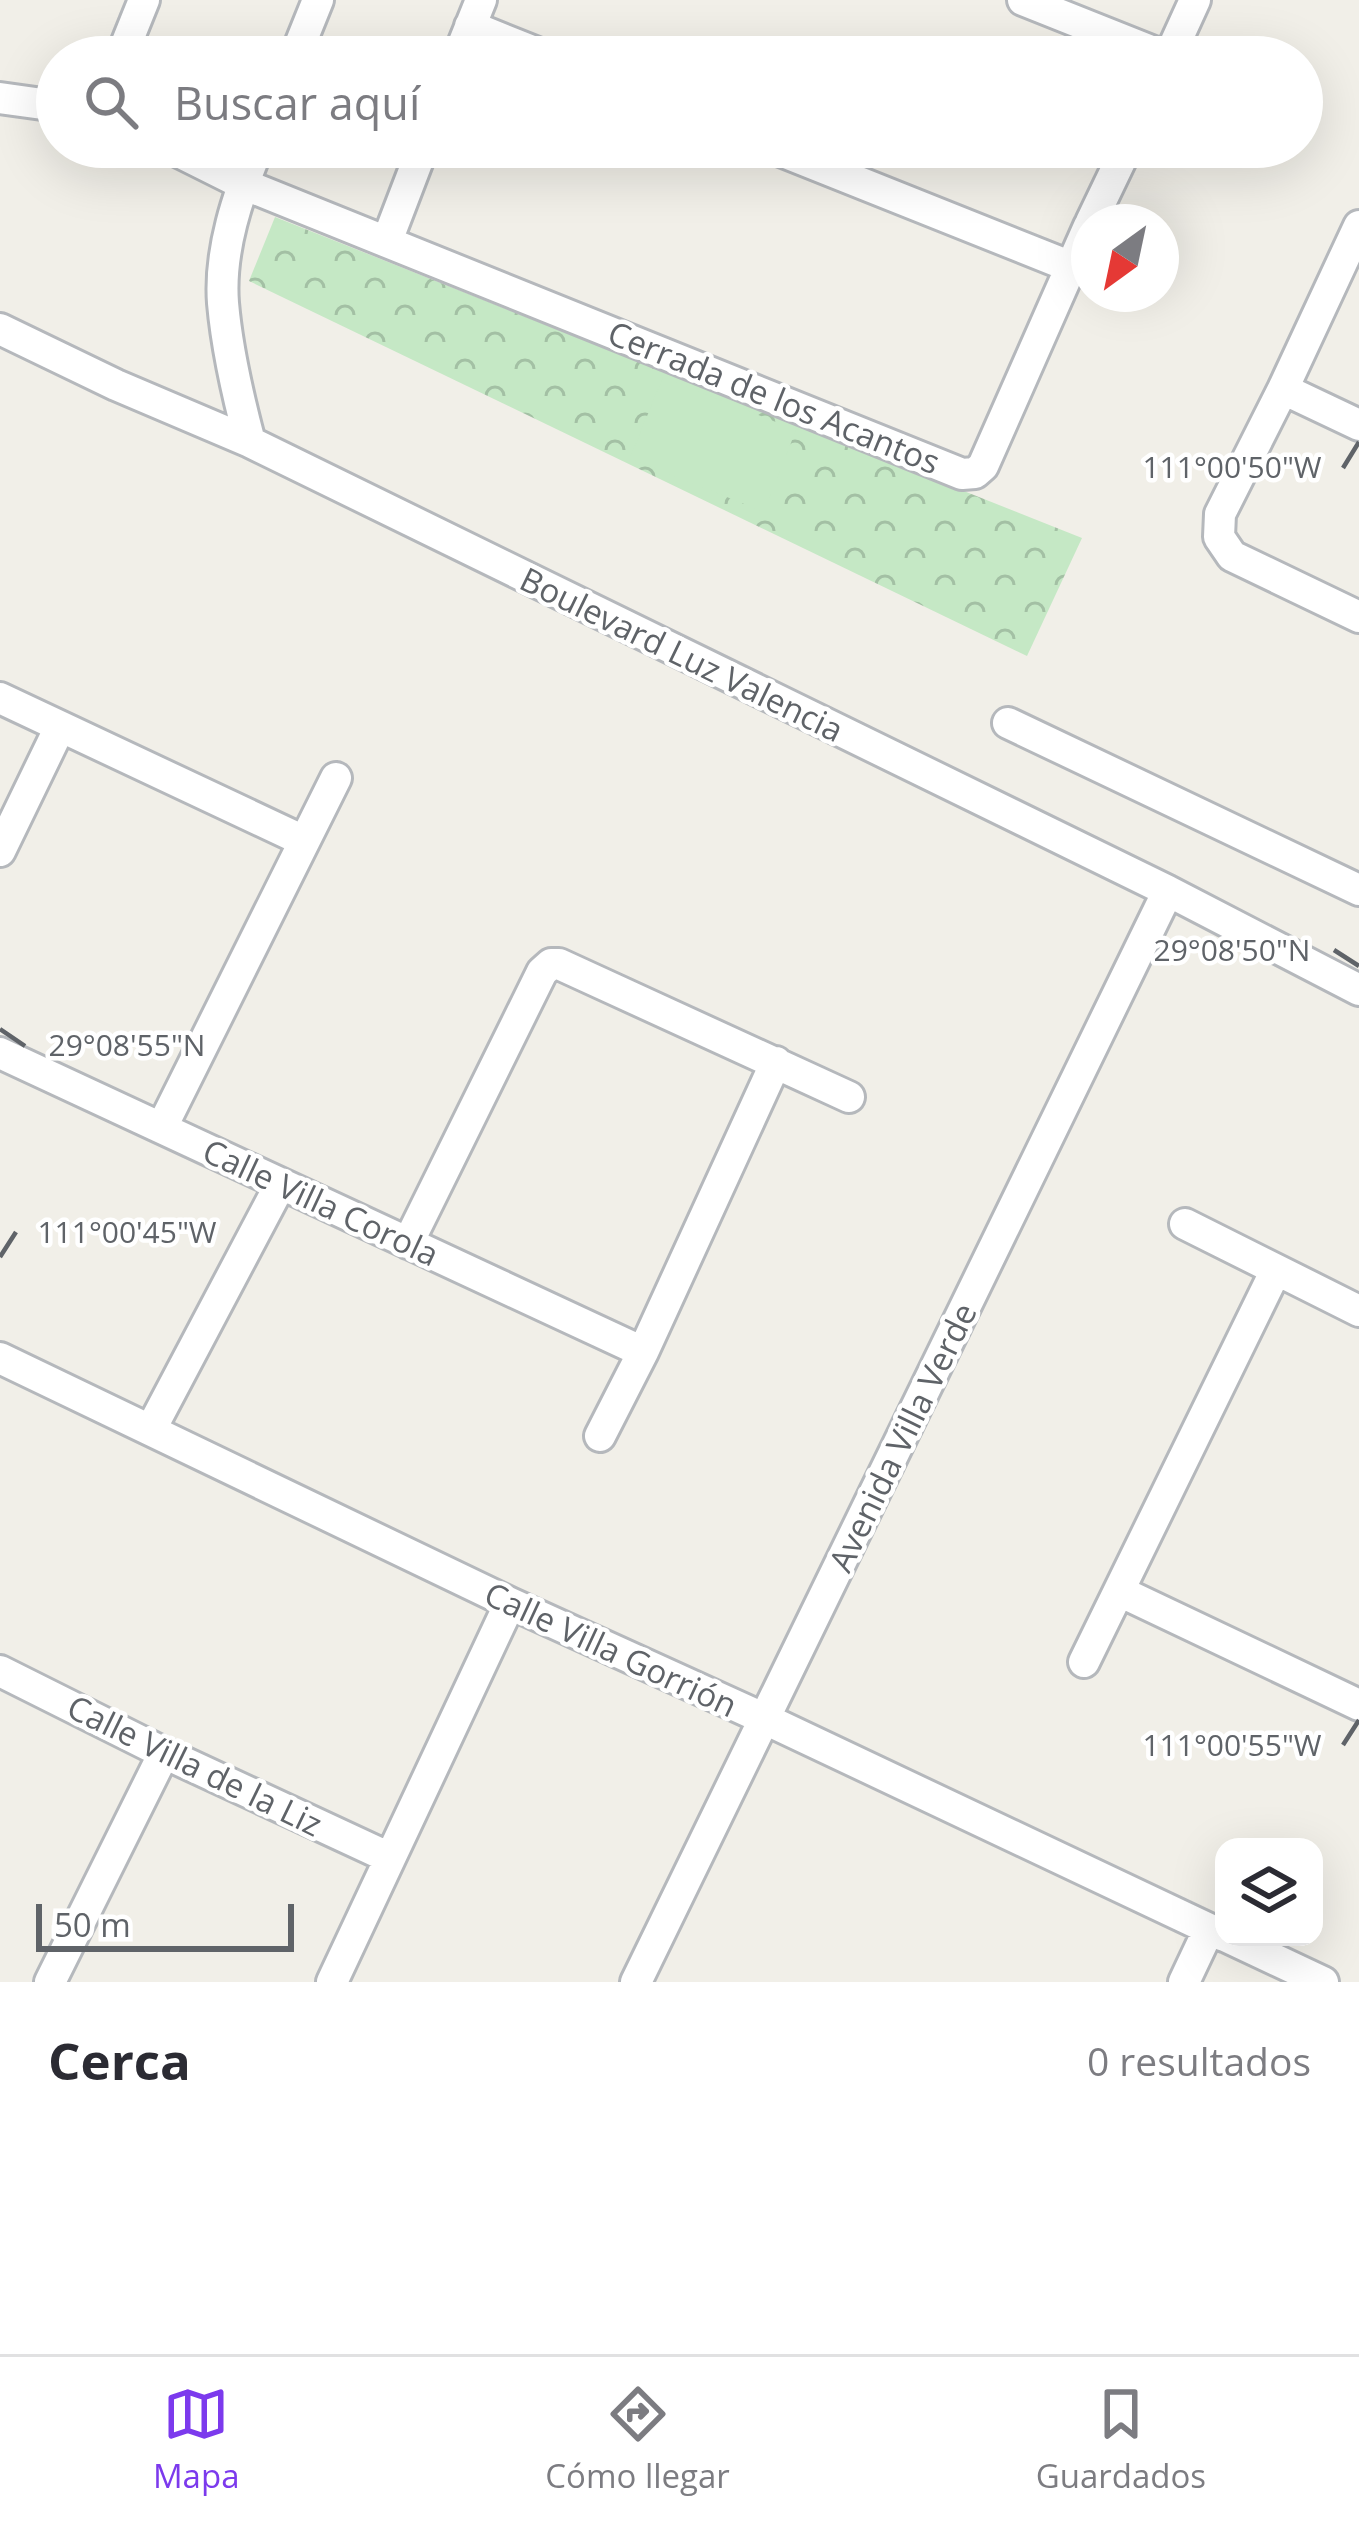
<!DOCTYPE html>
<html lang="es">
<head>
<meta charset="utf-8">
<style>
	body { margin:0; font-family:"Open Sans",sans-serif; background:#f2f2f3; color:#2b2b33 }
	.controls { position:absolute; right:36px; bottom:36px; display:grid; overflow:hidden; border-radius:24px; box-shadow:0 12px 48px #0002 }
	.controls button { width:108px; height:108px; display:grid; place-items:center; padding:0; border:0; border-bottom:3px solid #e1e1e2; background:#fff; color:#2b2b33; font:60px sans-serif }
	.compass { position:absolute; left:1071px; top:204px; width:108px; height:108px; border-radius:50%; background:#fff; box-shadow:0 12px 48px #0002; rotate:213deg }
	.scale { position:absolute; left:36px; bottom:30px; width:258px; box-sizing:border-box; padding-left:12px; border:6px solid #5f6368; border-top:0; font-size:33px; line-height:42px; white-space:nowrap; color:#5f6368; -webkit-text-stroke:9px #fff; paint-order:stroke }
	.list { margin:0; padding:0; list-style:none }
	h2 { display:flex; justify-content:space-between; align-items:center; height:156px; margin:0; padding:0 48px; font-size:51px }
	h2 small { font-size:39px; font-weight:400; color:#7c7c81 }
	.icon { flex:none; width:66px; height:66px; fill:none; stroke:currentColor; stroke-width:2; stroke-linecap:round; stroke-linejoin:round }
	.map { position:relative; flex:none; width:1359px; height:1982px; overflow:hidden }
	.search { position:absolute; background:#fff; box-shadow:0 12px 48px #0002; left:36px; right:36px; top:36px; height:132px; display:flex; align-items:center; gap:30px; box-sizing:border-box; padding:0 42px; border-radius:66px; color:#7c7c81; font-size:45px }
	.sheet { height:372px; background:#fff }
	nav { display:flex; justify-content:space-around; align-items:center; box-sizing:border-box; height:168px; border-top:3px solid #e1e1e2; background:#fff; font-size:33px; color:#7c7c81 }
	nav a { display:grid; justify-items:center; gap:6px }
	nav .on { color:#7c3aed }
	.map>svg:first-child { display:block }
</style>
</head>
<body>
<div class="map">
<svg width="1359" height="1982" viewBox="0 0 1359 1982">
	<defs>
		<pattern id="park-crowns" width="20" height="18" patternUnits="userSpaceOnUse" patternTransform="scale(3)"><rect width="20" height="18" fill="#c5e8c5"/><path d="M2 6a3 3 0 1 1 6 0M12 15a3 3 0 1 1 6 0" fill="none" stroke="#a3c0a4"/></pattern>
	</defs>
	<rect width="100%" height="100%" fill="#f1efe8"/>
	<path fill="url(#park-crowns)" d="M275 217 1082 538 1027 656 249 281Z"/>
	<path fill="#c5e8c5" d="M663 377 796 430 764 512 630 458Z"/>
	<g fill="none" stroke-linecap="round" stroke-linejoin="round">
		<defs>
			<path id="minor" d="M1023 0 1166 57
				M470 26 547 57
				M121 57 144 0
				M295 57 318 0
				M458 57 481 0
				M1169 57 1195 0
				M0 98 57 106
				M169 147 243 184 962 474 975 473 983 466 1089 226
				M771 147 1069 266
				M1091 222 1127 147
				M387 241 423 147
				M0 329 116 385 250 442 1168 891 1359 990
				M1283 389 1359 226
				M1359 425 1283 389 1220 514 1219 537 1232 556 1359 617
				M250 442C238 397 227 350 223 303 219 250 238 195 258 147
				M0 698 304 841
				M1008 723 1359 890
				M0 851 60 727
				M0 1053 643 1352
				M162 1127 336 778
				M1185 1224 1359 1311
				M408 1243 542 972 551 964H559L849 1097
				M0 1358 510 1603 765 1719 1224 1936
				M151 1429 280 1185
				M600 1436 643 1352 776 1062
				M1119 1591 1359 1705
				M1084 1662 1276 1270
				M0 1671 164 1753 390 1858
				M1227 1937 1323 1982
				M50 1982 164 1753
				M332 1982 510 1603
				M636 1982 1168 891
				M1184 1982 1209 1929"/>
		</defs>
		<use href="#minor" stroke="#b5b8bc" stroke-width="36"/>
		<use href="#minor" stroke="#fff" stroke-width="30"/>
	</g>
	<path fill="none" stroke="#5f6368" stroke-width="4.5" d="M1343 468 1359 442M1334 950 1359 966M0 1029 25 1046M0 1257 16 1232M1343 1745 1359 1720"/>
	<g text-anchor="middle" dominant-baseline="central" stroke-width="9" stroke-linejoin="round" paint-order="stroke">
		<g font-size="33" fill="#5f6368" stroke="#fff">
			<text transform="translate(774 397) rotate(22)">Cerrada de los Acantos</text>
			<text transform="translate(682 654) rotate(26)">Boulevard Luz Valencia</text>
			<text transform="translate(321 1202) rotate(25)">Calle Villa Corola</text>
			<text transform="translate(902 1437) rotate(-64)">Avenida Villa Verde</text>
			<text transform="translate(611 1649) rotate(25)">Calle Villa Gorrión</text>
			<text transform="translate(195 1765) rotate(26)">Calle Villa de la Liz</text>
		</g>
	</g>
	<g font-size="30" text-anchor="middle" fill="#5f6368" stroke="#fff" stroke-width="9" stroke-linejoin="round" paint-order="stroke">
		<text x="1232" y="478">111°00'50"W</text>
		<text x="1232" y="961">29°08'50"N</text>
		<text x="127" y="1056">29°08'55"N</text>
		<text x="127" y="1243">111°00'45"W</text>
		<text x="1232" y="1756">111°00'55"W</text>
	</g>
</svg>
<div class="controls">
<button><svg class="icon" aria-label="layers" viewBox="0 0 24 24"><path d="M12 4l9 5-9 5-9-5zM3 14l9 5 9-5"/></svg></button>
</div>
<svg class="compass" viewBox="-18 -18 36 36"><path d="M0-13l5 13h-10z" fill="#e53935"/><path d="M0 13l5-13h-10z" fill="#7c7c81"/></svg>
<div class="scale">50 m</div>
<div class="search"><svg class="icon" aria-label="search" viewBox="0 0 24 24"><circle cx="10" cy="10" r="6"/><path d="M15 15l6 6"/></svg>Buscar aquí</div>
</div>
<section class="sheet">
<h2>Cerca<small>0 resultados</small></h2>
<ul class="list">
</ul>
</section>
<nav>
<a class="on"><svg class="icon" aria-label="map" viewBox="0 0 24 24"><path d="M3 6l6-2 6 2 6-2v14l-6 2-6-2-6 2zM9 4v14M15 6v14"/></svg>Mapa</a>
<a><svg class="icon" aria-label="directions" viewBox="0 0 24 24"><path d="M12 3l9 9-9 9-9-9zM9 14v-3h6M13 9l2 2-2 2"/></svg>Cómo llegar</a>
<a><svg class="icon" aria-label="saved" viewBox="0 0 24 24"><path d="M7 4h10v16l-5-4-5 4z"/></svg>Guardados</a>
</nav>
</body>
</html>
